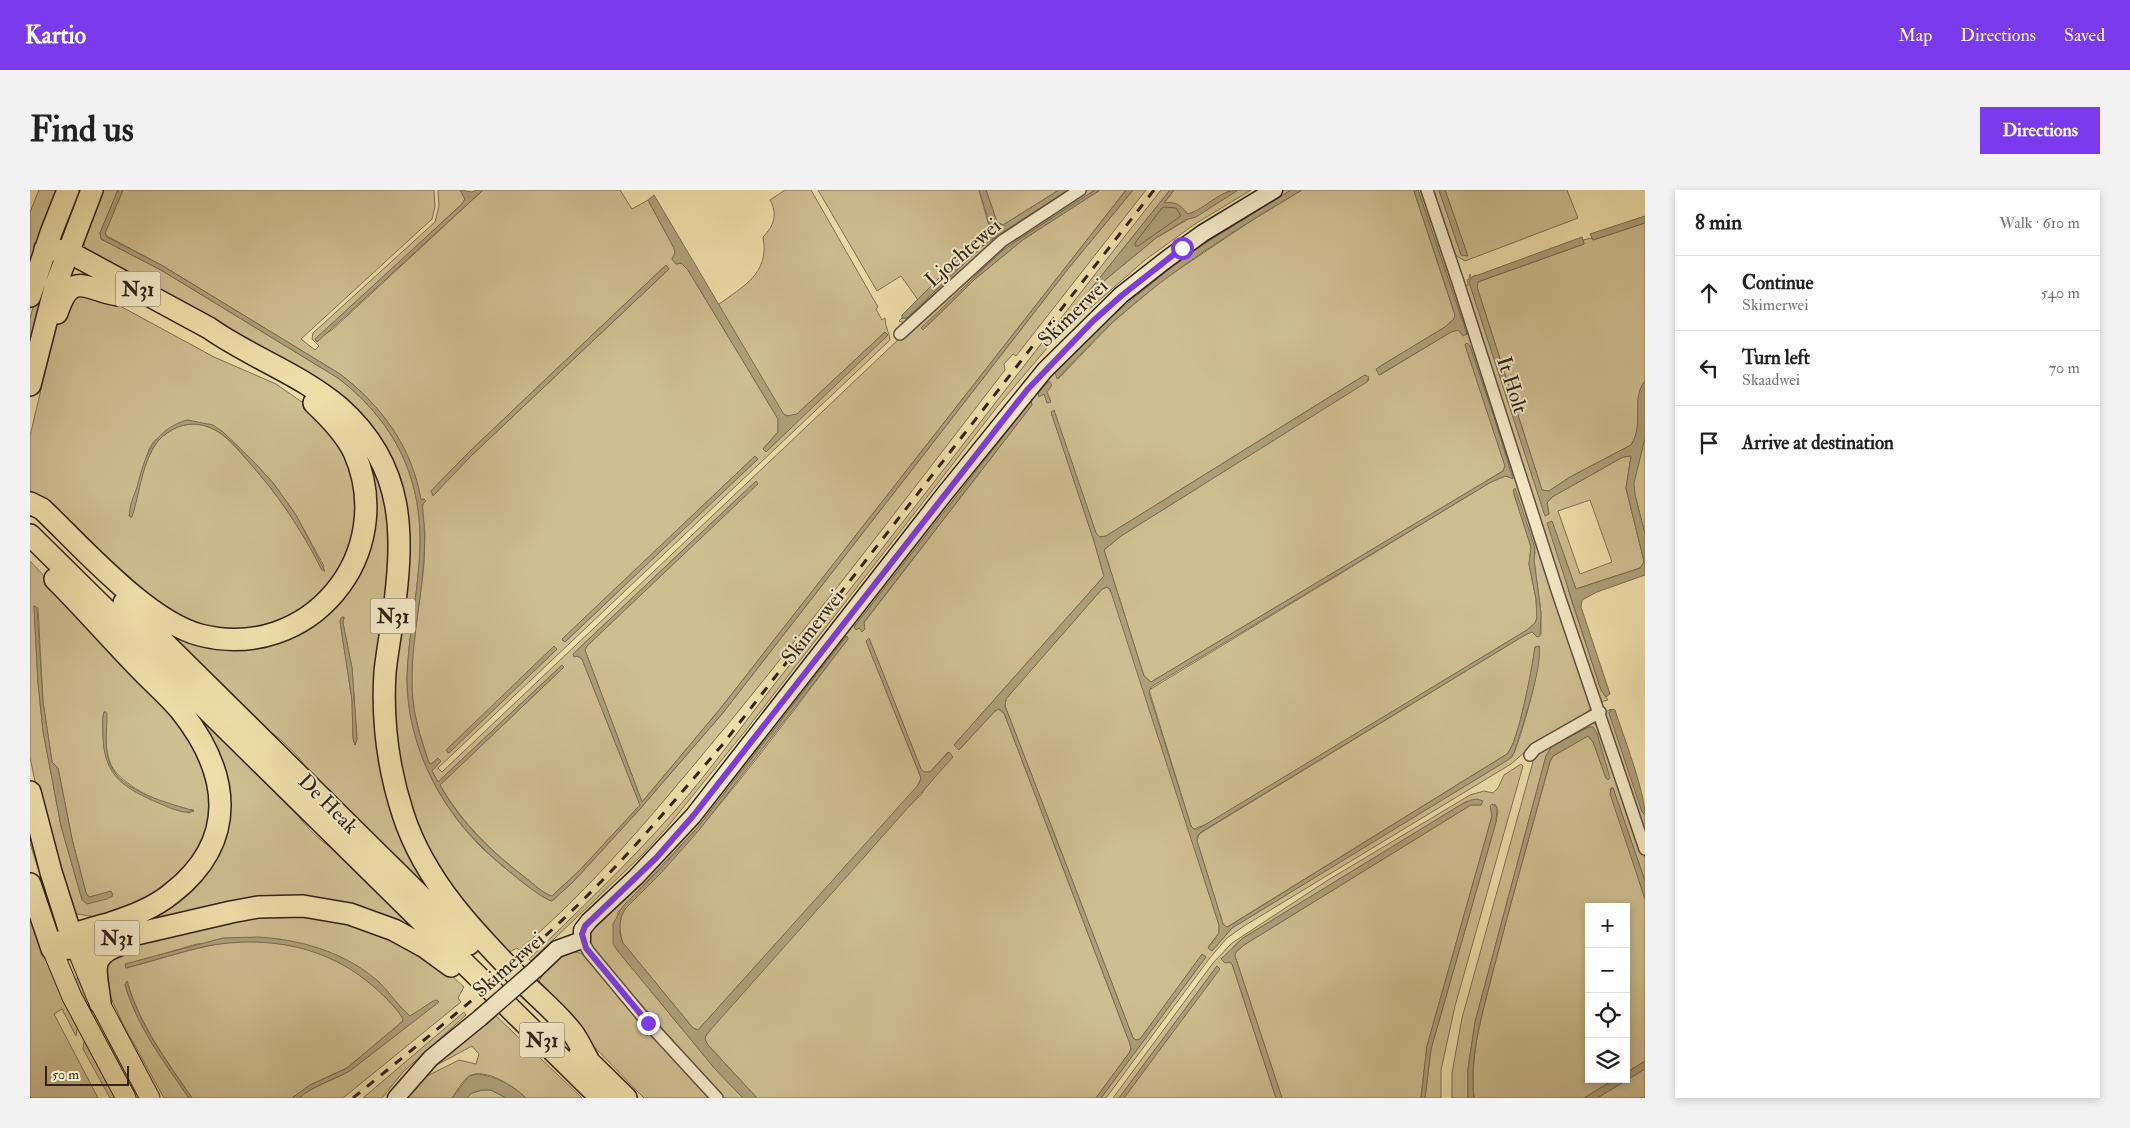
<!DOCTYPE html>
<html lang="en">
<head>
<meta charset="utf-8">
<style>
	body { margin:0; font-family:"IM FELL Double Pica",serif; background:#f2f2f2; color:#222 }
	.controls { position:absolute; right:15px; bottom:15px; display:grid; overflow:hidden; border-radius:0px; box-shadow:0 2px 8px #0003 }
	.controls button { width:45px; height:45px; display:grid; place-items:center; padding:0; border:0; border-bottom:1px solid #e0e0e0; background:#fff; color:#222; font:25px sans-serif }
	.scale { position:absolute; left:15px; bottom:12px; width:84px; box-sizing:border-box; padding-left:5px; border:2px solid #312419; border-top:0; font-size:14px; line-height:18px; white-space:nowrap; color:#312419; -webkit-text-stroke:4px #f5eac8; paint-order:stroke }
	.stop { position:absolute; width:15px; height:15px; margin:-11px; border:4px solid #7c3aed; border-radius:50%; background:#fff }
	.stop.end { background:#7c3aed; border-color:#fff; box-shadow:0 1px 5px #0008 }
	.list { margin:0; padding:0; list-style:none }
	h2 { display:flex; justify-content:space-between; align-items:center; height:65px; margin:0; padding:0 20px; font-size:21px }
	h2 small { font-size:16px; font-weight:400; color:#767676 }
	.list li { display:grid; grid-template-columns:32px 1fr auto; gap:15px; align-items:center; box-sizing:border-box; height:75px; padding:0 20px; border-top:1px solid #e0e0e0 }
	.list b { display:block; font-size:19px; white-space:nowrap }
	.list p { margin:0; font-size:16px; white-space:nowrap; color:#767676 }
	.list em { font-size:16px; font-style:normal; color:#767676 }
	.icon { flex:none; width:28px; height:28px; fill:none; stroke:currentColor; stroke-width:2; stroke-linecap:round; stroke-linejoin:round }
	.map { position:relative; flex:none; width:1615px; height:908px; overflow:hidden; border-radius:0px }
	header { display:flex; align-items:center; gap:30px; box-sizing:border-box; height:70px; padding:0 25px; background:#7c3aed; color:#fff }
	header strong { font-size:24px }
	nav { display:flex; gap:28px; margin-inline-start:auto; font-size:18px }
	.intro { display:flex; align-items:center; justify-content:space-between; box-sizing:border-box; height:120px; padding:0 30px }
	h1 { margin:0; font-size:35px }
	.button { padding:12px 22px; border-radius:0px; background:#7c3aed; color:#fff; font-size:18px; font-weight:700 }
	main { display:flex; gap:30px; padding:0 30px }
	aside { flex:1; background:#fff; border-radius:0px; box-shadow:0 2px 8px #0003 }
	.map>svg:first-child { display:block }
</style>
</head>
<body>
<header>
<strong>Kartio</strong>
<nav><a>Map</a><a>Directions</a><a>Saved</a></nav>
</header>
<div class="intro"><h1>Find us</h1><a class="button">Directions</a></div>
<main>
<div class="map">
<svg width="1615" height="908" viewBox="0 0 1615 908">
	<rect width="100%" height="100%" fill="#efdeab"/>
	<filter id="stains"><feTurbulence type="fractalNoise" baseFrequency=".004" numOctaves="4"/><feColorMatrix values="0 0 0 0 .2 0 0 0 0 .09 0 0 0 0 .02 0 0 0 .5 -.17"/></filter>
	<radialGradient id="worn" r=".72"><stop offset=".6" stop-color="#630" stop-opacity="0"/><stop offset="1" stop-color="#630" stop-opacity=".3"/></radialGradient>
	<path fill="#cfbe92" stroke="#807156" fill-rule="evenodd" d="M9 0H30L0 82V22Z
		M70 0H88L70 43 71 49 131 80 308 188C370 236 396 297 389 375 386 413 378 450 377 488 377 553 408 615 453 659 465 670 509 708 522 711L544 691 609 620 692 524 1038 79 1103 0H1116L986 166 983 164 974 174 975 180C884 298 793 418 698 534 632 613 568 693 489 760L487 758 475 764 461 749 390 653 359 535 372 389 345 243 58 63C45 45 63 18 70 0Z
		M93 0H404L405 17 402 29 271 149 285 160 289 156 282 149 283 143 405 32 409 16 408 0H430L435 9 434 12 285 150 302 140 453 0H590L602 19 618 10 644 58 645 63 642 69 646 74 651 73 658 80 748 229V242L733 259 736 262 855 142 767 224 762 227 753 224 688 115C713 96 740 84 733 47 744 36 748 24 740 10L755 0H781L848 117 846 119 852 130 855 128C855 137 860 144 860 150L408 578 412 582 871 147 873 149 888 135 887 133 990 42 1056 0H1065L989 49 955 76 893 140 945 89 994 49 1070 0H1096L690 519 612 612 555 460 557 456 728 293 708 308 543 464 552 469 610 615 550 680 522 706C513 704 504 694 497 689 462 662 432 633 410 595L534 477 532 475 408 592 402 581 401 574 399 573C393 553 385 532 383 511 378 465 390 419 394 374 394 364 395 353 395 343 394 332 391 320 394 309L391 310C382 258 352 216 310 184L133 76 77 46 75 43ZM636 75 639 79 441 266 403 305 401 301 438 263ZM725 266 727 269 535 452 532 450ZM527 459 418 563 416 560Z
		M788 0H949L959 36 935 63 888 110 871 86 847 101Z
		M956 0H1029L973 35 967 32Z
		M1038 0H1047L970 50 878 134 869 131 872 128H877L954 55Z
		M1131 0H1140L1056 105 1054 112 1075 90 1126 48 1208 0H1221L1165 34 1115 70 1023 151 967 217 716 540 639 635 613 664 501 771 499 769C548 721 598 674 643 623 683 578 717 528 755 481 882 323 1005 160 1131 0Z
		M1144 0H1200L1167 21 1158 24 1134 13Z
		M1254 0H1261L1174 54 1093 115 1028 189 1083 132 1133 90 1221 31 1272 0H1386L1384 1 1425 125 1424 129 1415 137 1349 177 1350 185 1421 142 1428 140 1437 145 1388 0H1393L1561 517 1554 527 1496 561 1481 574 1214 736 1197 748 1179 769 1076 908H1071L1176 767 1172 765 1110 849 1106 850 1103 848 975 516 976 509 979 505 1072 399 1077 397 1083 404 1189 735V743L1178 757 1182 761 1202 738 1482 567C1491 549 1512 474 1509 456L1505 457C1503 476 1488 553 1477 564L1197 737 1193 734 1167 651 1169 644 1495 445 1502 441 1507 447 1511 444V423L1504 370 1505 362 1484 304 1501 357 1499 374 1506 409 1507 428 1505 433 1497 440 1177 634 1164 639 1161 636 1119 500 1461 292 1474 286 1479 287 1483 285 1440 156 1435 154 1475 276 1473 281 1121 492 1114 486 1074 360 1091 346 1339 190 1335 185 1330 188 1076 346 1070 347 1066 343 1024 221 1021 222 1064 351 1074 386 924 555 929 560 965 521 968 519 974 523 1100 854 1101 859 1099 863 1066 908H727L678 855 674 849 682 837 877 618 891 605 918 562 900 582H894L891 579 839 448 836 451 891 588 886 599 668 840 663 838 593 753C589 741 588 729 596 718 679 636 747 542 818 449L816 446 668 637 588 722 587 760 686 880 713 908H693L562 758 559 753V739L583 716 984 222 1098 105 1175 48ZM1001 212 1002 215 833 434 829 438 824 437Z
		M1403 0H1409L1431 64 1437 65 1415 0H1537L1548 28 1435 71 1425 65Z
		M1615 33V191C1601 211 1615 233 1601 255L1540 287 1519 301 1512 300 1447 97 1448 92 1554 54 1553 50 1562 48 1563 50Z
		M56 79 265 191C329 233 366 278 366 357 366 396 357 435 353 474 350 505 348 537 354 568 363 609 376 648 397 684 403 695 432 730 433 736L278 583C274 567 241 541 227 532L114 423 116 422C127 429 139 439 151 444 248 479 348 412 340 306 338 281 329 256 313 237 300 221 284 209 267 197L55 82ZM312 427H314L313 433 322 478 327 549 325 555 323 548 322 510 310 431Z
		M1440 84 1441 88 1439 92 1515 325 1519 324 1517 313 1522 307 1593 267 1601 266 1596 298 1613 367 1614 372 1610 378 1546 399 1522 332 1540 406 1571 500 1578 510 1570 512 1533 403 1435 96 1438 95 1437 90 1439 89ZM1560 310 1582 372 1550 384 1528 321Z
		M22 89 0 167V129L9 95Z
		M47 105 79 110 184 167 246 194 288 223 300 236 328 293 326 352 284 417 217 445 145 430 0 300V246L25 140 35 115ZM158 230 192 241 225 273 244 294 266 325 294 376 292 380C271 339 248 304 217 270 207 259 196 245 183 239 164 229 142 235 128 251 115 267 106 305 99 326L119 259 124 251Z
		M1615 248V344L1605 305 1603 293Z
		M0 371 145 525 163 553 182 607 176 650 164 668 131 700 110 712 66 727 47 724 40 719 15 640 0 567ZM4 416 8 418 13 512 22 572 28 578 42 649 56 703 59 707 82 703V707L52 709 31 636 13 541 8 493ZM74 522C76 538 74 560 81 575 92 597 140 619 164 620L159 623C117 606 74 599 73 544 73 537 72 528 74 522Z
		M64 419 255 608C269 628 286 651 309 662L412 761 330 722 112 733C147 718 181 693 191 654 196 636 195 611 196 593Z
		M1581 519 1579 523 1615 626V652L1574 523Z
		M1563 533 1567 535 1577 552 1615 668V691L1583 598 1580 599 1615 709V871L1596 883V717H1559V889H1585L1554 908H1444C1439 865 1453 822 1463 781 1481 711 1501 641 1520 572L1523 566 1558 546 1563 552 1576 588 1559 537 1522 556 1516 566 1445 832 1438 879V908H1422V883L1432 828 1504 568 1507 564 1555 534Z
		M1491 574 1493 576 1425 816 1411 880V908H1395L1401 859 1466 632 1468 621 1465 614 1461 618 1462 626 1397 856 1391 908H1252L1205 766 1206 762 1214 755 1441 615H1451L1437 611 1213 748 1203 757 1199 772 1202 774 1246 908H1094L1189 779 1187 776 1089 908H1083L1183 773 1202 753 1298 690 1440 605 1454 601 1463 603 1468 598 1474 585Z
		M0 630 27 729 24 730 0 653Z
		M0 716 48 833 46 846 32 819 24 824 68 908H0Z
		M280 721 335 733 422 786 434 797 428 808 431 812 313 908H269C284 895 305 890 321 880L408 812 380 826 329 777 250 749 167 754 95 775 96 778C123 771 150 762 177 756 254 741 325 764 373 828V831L317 878 280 895 262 908H162C136 870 110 835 97 791L95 795C108 838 134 872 159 908H134L93 834 80 806 75 790 77 773 102 756 222 728Z
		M539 760 553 764 680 908H614L506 797 513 784 511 782 532 763Z
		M51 787 112 908H104L42 791Z
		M434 822 436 825 373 882 352 908H333Z
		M463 823 552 908H496C485 897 456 877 439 886 433 890 426 902 422 908H373L387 891 429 870 446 874 449 864 442 856 405 876 402 875Z
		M55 846 89 908H80L53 859Z
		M1615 879V908H1567Z
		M452 900H461L476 908H437L442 903Z"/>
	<path fill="#ae9f79" stroke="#7c6e53" d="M88 0H93L75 43 77 47 133 76 310 184C352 216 382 257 391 310L394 309 396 311 392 315C401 372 383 430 382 487 381 516 389 546 399 573L401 574 408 568 411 571 402 581 408 592 532 475 534 477 410 595C431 634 462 662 497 689 504 694 513 704 522 706L550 680 610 615 552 469 548 466 544 467 543 464 726 291 728 294 557 456 555 460 612 612 690 519 1096 0H1103L1038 79 692 524 609 620 544 691 522 711C509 708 465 670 454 659 408 615 377 553 377 488 378 450 386 413 389 375 396 297 370 236 308 188L131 80 71 49 70 43Z
		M430 0 442 2 446 0H453L287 152 285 149 431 15 435 9Z
		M949 0H956L967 32 973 35 1029 0H1038L953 55 877 128H872V125L958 39 959 32Z
		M1065 0H1070L994 49 945 89 893 140 891 138 973 60Z
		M1140 0H1144L1134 13C1146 11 1150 15 1158 24 1175 19 1190 0 1208 0L1166 27 1155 30 1126 48 1075 90 1054 113 1056 105Z
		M1261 0H1272C1206 39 1141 80 1084 131 1064 149 1046 170 1027 189L1025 182 1070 136 1138 80 1174 54Z
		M1388 0 1437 144 1433 146 1428 140 1421 142 1349 185 1346 179 1349 177 1415 137 1424 129 1425 125 1384 1Z
		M1409 0H1415L1438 66 1431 65Z
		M624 5 753 223 756 226 767 224 855 142 858 145 736 262 733 259 748 242V229L658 80 651 73 646 74 642 69 645 63 644 58 618 10Z
		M1615 26V33L1563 50 1560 44Z
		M1552 47 1554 54 1453 90 1448 92 1447 97 1512 300 1519 301 1540 287 1601 255C1615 233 1600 209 1615 191V248L1604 293 1605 305 1615 344V385L1567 402 1552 410 1551 417 1580 504 1576 507 1571 500 1517 333 1522 331 1546 399 1610 378 1614 372 1613 367 1596 298 1601 266 1593 267 1522 307 1517 313 1519 324 1515 326 1439 92 1443 86 1448 85Z
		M636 75 639 79 441 266 403 306 401 301 438 263Z
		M1437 153 1440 156 1464 227 1483 289 1476 286 1461 292 1121 497 1119 503 1161 636 1164 639H1168L1497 440 1505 433 1507 428 1506 409 1499 374 1501 357 1484 304 1483 301 1485 298 1505 358 1504 370 1511 423 1510 446 1507 447 1502 442 1495 445 1171 642 1167 647V651L1193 734 1197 737 1201 735 1477 564C1489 552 1502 477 1505 457L1509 456C1513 477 1491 540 1484 563L1478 570 1202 738 1182 761 1178 758 1189 743V735L1080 399 1077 397 1072 399 976 509 975 516 1103 848 1106 850 1110 849 1172 764 1176 767 1071 908H1066L1099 863 1101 859 1100 854 974 523 969 519 965 521 929 560 924 555 1074 386 1064 351 1021 222 1024 220 1066 343 1070 347 1076 346 1330 188 1335 185 1339 187 1337 192 1091 346 1074 360 1114 486 1121 492 1473 281 1475 276 1435 155Z
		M1019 191 1022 195 1017 202 1021 212 1017 213 1014 204 1009 207 1008 203Z
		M1001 211 1002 215 834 432 835 439 832 442 829 438 826 440 824 437Z
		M157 230 183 235 192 241 225 273 244 294 266 325 295 381 292 380C271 339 248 304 217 270 208 259 197 245 183 239 164 229 142 235 128 251 112 271 110 303 102 327H100C98 318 104 306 107 297 115 266 123 240 157 230Z
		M725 266 728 269 535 452 532 449Z
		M4 416 7 418 13 512 22 572 28 578 42 649 56 703 59 707 81 701 83 705 77 709 57 714 52 710 31 636 13 541 8 493Z
		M314 427 313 433 322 478 327 549 325 555 323 548 322 510 310 431 311 428Z
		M817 446 818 449 670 639 632 682 596 718 592 724 590 734V744L593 753 663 838 668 840 889 594 891 588 888 580 836 451 839 448 891 579 894 582H900L919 562 923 567 676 845 675 849 678 855 727 908H713L686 880 587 760 583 754V734L593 716 630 679 668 637Z
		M524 456 527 459 419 563 416 560Z
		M1582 519 1585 520C1593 545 1615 602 1615 625L1612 622 1579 523Z
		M74 522H76L77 524C77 540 74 559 80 574 92 603 140 613 164 621 155 625 140 618 131 614 95 599 73 586 73 545 73 537 72 529 74 522Z
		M1559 537H1563L1567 543 1580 588 1578 590 1576 588 1563 552 1558 546 1523 566 1520 571C1501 641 1481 711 1463 781 1453 822 1439 865 1444 908H1438V879L1445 832 1516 566 1522 556Z
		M1581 598H1583L1615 691V709L1580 604Z
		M1447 609 1453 611 1451 615H1441L1431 621 1214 755 1206 762 1205 766 1252 908H1246L1202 774 1200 772 1195 773 1191 769 1213 748 1432 614 1441 610Z
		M1462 614 1467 617 1466 632 1401 859 1395 908H1391L1397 856 1462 626 1460 616Z
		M229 747C272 750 315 762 349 792 360 803 369 817 380 826L403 811 407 810 409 812 321 880C304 890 284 895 269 908H262L280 895 317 878 373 831C372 822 352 804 344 797 298 756 237 745 177 756 150 762 123 771 96 778L95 774 193 748Z
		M1187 776 1190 779 1094 908H1089Z
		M97 791C109 835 136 870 162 908H159C134 872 108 838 95 795Z
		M1615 871V879L1567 908H1554L1585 889H1596V883Z
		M448 884C467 887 482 895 496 908H476L461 900H452L442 903 437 908H422L439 886Z"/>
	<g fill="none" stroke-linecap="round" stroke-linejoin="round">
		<path stroke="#706249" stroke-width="1" d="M1135 17 1146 18 1151 26 1108 56H1105V53L1132 18Z"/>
		<defs>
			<path id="street" d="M1397 0 1428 92 1528 403 1615 659
				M870 144 972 51 1050 0
				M1500 565 1505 559 1570 522
				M552 750 559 762 618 833 687 908"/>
			<path id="secondary" d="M506 779 527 759 552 750V740L559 731 606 687 663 626 916 302 1015 180 1091 105 1137 69 1173 43 1244 0
				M366 908 401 868 450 828"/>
			<path id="primary" d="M41 745 66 806 120 908
				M22 759 42 807 96 908"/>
			<path id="highway" d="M15 59 37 61 179 138C220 167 270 184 309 217 377 277 374 346 363 428 360 446 357 464 355 482 352 529 358 578 373 624 395 693 448 746 498 797 512 811 529 825 542 842 549 851 554 863 560 873
				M0 106 21 43 38 0
				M27 123C42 78 57 101 89 105
				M0 195 25 97 62 0
				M0 313 12 319C52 357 117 431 170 445 279 473 369 364 324 262 315 243 299 227 284 213
				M0 345 571 908
				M25 389C53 417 80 448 108 477 122 492 138 505 151 521 200 583 209 650 142 703 124 718 102 726 81 733 61 739 45 741 29 754
				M94 413 439 754
				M0 602 21 682 41 745
				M0 694 22 759
				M22 759 46 758 201 722 228 717 273 716 320 724 364 740 395 757 421 776
				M70 813C67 781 56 766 92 754
				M550 863 596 908"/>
		</defs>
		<use href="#street" stroke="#60523e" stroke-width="14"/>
		<use href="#secondary" stroke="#312419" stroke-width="19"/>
		<use href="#primary" stroke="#312419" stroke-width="21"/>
		<use href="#highway" stroke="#312419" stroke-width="24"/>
		<use href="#street" stroke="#f5eac8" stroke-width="11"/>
		<use href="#secondary" stroke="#f5eac8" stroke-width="16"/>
		<use href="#primary" stroke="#efdeab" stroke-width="19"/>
		<use href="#highway" stroke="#efdeab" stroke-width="21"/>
		<path stroke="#312419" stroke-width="3" stroke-dasharray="9 9" stroke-linecap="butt" d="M323 908C400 845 477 784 548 715 600 664 646 609 693 554L1124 0"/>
		<defs>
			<path id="secondary-bridge" d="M450 828 506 779"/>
		</defs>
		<use href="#secondary-bridge" stroke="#312419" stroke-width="19" stroke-linecap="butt"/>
		<use href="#secondary-bridge" stroke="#f5eac8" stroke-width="16"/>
	</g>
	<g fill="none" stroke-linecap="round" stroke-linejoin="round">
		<path stroke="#7c3aed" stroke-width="6" d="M618 833 556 758 552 744 555 736 626 668 663 626 997 200 1063 131 1091 106 1152 58"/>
	</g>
	<g text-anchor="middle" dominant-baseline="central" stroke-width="4" stroke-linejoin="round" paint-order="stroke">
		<g fill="#f5eac8" stroke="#6c5f4e" stroke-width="1">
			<rect x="85.5" y="81.5" width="45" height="35" rx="4"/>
			<rect x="340.5" y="408.5" width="45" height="35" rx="4"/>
			<rect x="64.5" y="730.5" width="45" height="35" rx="4"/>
			<rect x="489.5" y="832.5" width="45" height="35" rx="4"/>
		</g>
		<g font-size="20" font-weight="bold" fill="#312419">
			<text x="108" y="99">N31</text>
			<text x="363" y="426">N31</text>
			<text x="87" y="748">N31</text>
			<text x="512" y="850">N31</text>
		</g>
		<g font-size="21" fill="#312419" stroke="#f5eac8">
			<text transform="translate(933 63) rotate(-41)">Ljochtewei</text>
			<text transform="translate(1043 123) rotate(-44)">Skimerwei</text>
			<text transform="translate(1482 195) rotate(72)">It Holt</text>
			<text transform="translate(783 437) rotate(-52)">Skimerwei</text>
			<text transform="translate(298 614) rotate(45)">De Heak</text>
			<text transform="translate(479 775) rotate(-41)">Skimerwei</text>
		</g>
	</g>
	<rect width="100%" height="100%" filter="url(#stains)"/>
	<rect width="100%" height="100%" fill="url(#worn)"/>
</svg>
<div class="controls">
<button>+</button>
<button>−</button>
<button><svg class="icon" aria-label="locate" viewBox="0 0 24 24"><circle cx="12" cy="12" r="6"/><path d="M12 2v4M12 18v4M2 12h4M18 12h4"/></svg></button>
<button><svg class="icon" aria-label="layers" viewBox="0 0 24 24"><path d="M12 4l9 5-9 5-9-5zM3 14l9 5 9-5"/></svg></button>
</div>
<div class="scale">50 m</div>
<div class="stop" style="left:1152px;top:58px"></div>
<div class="stop end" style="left:618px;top:833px"></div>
</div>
<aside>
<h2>8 min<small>Walk · 610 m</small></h2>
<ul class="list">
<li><svg class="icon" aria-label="ahead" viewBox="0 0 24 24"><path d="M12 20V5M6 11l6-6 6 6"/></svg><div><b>Continue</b><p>Skimerwei</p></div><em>540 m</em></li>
<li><svg class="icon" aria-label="left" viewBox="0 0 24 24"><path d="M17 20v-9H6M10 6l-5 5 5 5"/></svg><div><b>Turn left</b><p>Skaadwei</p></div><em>70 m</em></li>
<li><svg class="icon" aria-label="arrive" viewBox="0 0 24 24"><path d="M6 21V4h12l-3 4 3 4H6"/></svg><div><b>Arrive at destination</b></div></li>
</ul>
</aside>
</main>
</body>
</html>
